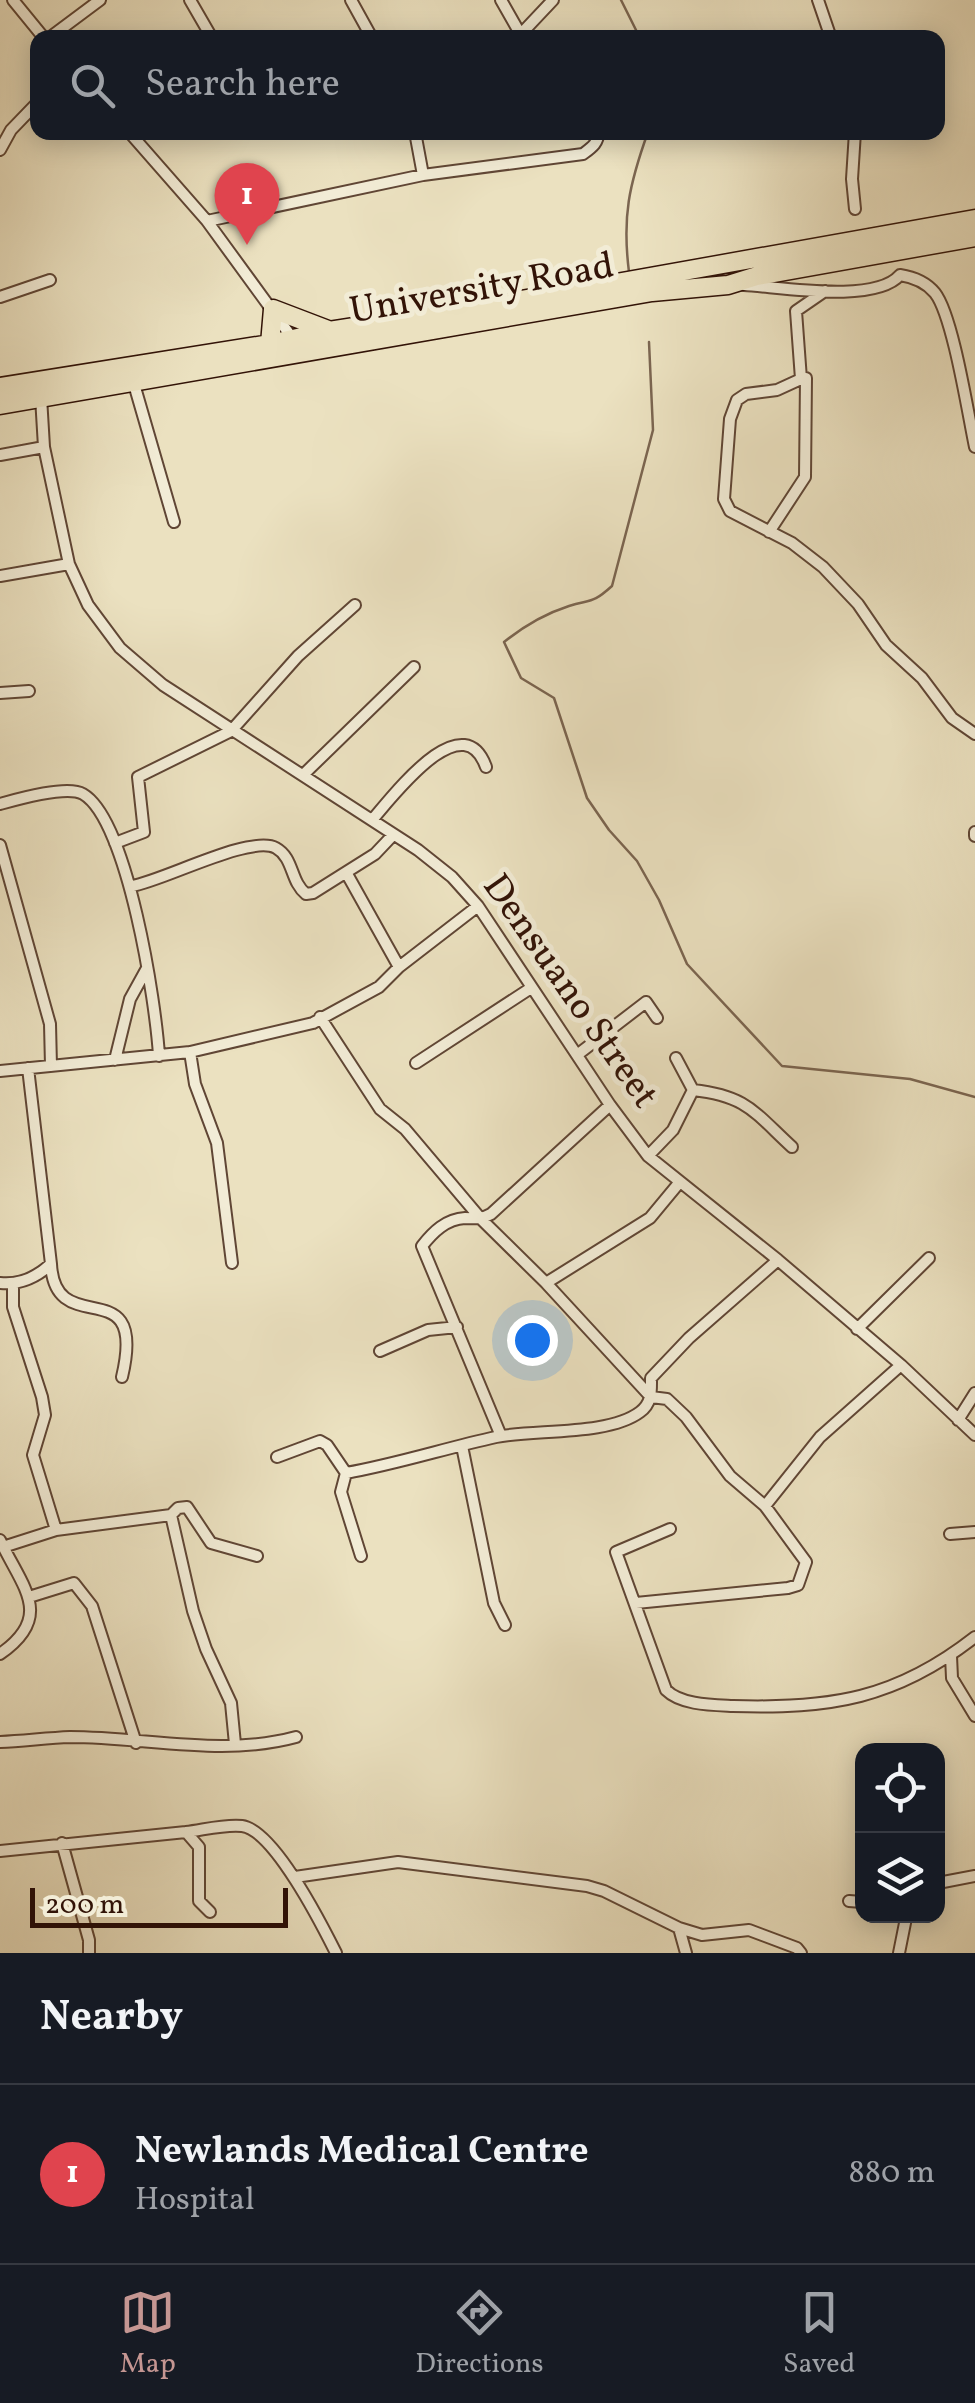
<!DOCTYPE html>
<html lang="en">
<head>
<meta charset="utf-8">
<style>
	body { margin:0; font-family:Vollkorn,serif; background:#242831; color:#f1f3f6 }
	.controls { position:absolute; right:30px; bottom:30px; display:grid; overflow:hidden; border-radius:20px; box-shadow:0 5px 25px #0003 }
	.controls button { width:90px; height:90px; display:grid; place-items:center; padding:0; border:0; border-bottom:2px solid #363941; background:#171b24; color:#f1f3f6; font:50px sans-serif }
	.scale { position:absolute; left:30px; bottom:25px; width:258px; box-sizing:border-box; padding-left:10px; border:5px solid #321307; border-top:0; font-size:28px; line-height:35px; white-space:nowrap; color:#321307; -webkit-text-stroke:8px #f2ecd6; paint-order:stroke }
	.you { position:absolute; left:532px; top:1340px; width:35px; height:35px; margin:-25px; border:8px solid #fff; border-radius:50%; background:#1a73e8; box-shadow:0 0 0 15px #1a73e833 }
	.badge { display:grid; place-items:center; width:65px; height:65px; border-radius:50%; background:#c59692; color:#fff; font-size:32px; font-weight:700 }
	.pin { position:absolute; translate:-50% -82px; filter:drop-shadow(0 2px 5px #0008) }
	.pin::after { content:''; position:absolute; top:52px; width:35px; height:30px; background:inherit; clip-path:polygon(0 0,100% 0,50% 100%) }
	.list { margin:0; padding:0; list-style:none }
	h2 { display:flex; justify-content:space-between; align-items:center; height:130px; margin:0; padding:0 40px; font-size:42px }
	h2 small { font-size:32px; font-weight:400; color:#9ea1a6 }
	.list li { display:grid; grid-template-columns:65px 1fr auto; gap:30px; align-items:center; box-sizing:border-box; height:180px; padding:0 40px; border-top:2px solid #363941 }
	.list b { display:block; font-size:38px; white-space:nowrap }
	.list p { margin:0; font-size:32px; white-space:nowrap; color:#9ea1a6 }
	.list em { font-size:32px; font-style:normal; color:#9ea1a6 }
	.icon { flex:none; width:55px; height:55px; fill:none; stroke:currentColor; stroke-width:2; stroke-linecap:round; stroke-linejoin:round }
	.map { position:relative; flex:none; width:975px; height:1953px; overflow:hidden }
	.search { position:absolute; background:#171b24; box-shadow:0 5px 25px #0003; left:30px; right:30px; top:30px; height:110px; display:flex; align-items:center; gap:25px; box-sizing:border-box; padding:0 35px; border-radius:20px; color:#9ea1a6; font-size:38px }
	.sheet { height:310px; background:#171b24 }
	nav { display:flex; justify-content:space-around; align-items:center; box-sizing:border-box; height:140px; border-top:2px solid #363941; background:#171b24; font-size:28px; color:#9ea1a6 }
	nav a { display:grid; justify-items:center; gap:5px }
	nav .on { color:#c59692 }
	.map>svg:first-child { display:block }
</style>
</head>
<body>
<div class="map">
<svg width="975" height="1953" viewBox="0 0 975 1953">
	<rect width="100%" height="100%" fill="#ebe1c0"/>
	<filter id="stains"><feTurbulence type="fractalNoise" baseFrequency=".002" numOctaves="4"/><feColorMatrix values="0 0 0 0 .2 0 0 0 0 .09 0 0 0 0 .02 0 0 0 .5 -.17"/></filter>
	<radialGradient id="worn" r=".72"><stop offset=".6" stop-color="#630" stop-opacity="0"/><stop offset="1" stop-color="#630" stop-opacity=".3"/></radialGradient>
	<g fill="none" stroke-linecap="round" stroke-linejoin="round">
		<path stroke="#7b6550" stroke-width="2.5" d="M621 0 640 38
			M629 272C622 217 629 185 648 132
			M649 342 653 430 612 586C592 604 592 599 569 606 544 614 524 626 504 642L521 678 554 698 587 798 609 830 637 861 659 900 687 964 782 1066 910 1079 975 1097"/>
		<defs>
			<path id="minor" d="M13 0 44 38
				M190 0 212 38
				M351 0 372 38
				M501 0 522 37
				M818 0 831 38
				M520 35 553 0
				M49 38 100 0
				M129 132 207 221 293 339
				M415 132 423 175
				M855 132 852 179 855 209
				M0 150 11 130 38 102
				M207 221 423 175 583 154C591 148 599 143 598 132
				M744 285C780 287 875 304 900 275 913 277 926 282 935 293 953 316 968 414 975 447
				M0 297 50 280
				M801 379 777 390 746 394 737 400 730 419 724 499 730 511 792 543 823 567 858 604 886 645 922 678 952 718 975 734
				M134 384 174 522
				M41 397 44 447 69 564 88 605 120 648 163 685 418 850 452 877 478 906 610 1105 648 1156 778 1260 901 1365 975 1435
				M0 455 44 447
				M769 532 805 477 806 378 801 379 796 311 825 291
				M0 576 69 564
				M0 693 29 691
				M303 775 414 667
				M0 804C18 799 67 785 83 794 128 820 156 1004 159 1056
				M372 820C393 796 463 703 486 767
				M975 832V836
				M115 843 144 832 138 777 231 731 298 656 355 605
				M0 845 50 1024 51 1066
				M347 874 399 967
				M132 886C163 881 251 834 276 848 294 858 290 881 306 894L313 893 375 854 393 835
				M320 1017 380 1109 405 1129 481 1219 546 1283 651 1397 667 1399 686 1417 730 1476 765 1506 806 1562 798 1585 788 1588 636 1603
				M190 1052 195 1084 217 1143 232 1263
				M577 1055 646 1002 657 1018
				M676 1058 693 1090C747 1096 754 1112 792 1147
				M115 1060 130 999 146 970
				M416 1063 531 988
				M0 1071 190 1052 313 1023 379 987 399 967 478 906
				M648 1156 673 1130 693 1090
				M51 1264C55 1343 148 1267 122 1377
				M0 1283C20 1285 37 1277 51 1264L28 1068
				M546 1283 650 1218 679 1183
				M13 1284V1307L42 1397 45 1415 33 1455 56 1530
				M857 1329 929 1258
				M380 1351 428 1330 457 1327
				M958 1420 975 1393
				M501 1436 422 1246C433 1232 446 1219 465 1218 476 1218 480 1220 491 1214L610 1105
				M462 1446 494 1603 505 1625
				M277 1457 320 1441 327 1445 346 1473
				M346 1473C397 1464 446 1448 496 1437 534 1429 608 1436 640 1412 652 1403 651 1392 651 1378L689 1338 778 1260
				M346 1473 341 1492 361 1556
				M765 1506 820 1437 901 1365
				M171 1515 193 1611 206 1649 231 1703 235 1744
				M670 1529 616 1552 666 1690C681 1705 712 1705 733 1706 830 1709 896 1699 975 1637
				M950 1534 975 1532
				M0 1540C22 1587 55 1616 0 1654
				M3 1547 56 1530 171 1515 178 1508 187 1507 211 1543 257 1556
				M29 1597 74 1583 92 1606 136 1743
				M951 1656 952 1678 975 1716
				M0 1742C23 1741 47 1738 70 1737 145 1737 223 1757 296 1737
				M186 1832C203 1830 225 1824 242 1826 274 1830 322 1925 336 1953
				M62 1843 89 1940V1953
				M0 1851 186 1832 199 1847V1901L210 1912
				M295 1877 398 1862 587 1886 604 1891 679 1928 702 1935 749 1930 797 1948 801 1953
				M938 1883 975 1876
				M849 1901 862 1902
				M679 1928 686 1953
				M899 1953 906 1918"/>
			<path id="trunk" d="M270 344 273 309 328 330
				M0 387 270 344 329 331 477 308 975 219
				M0 405 652 292 728 285 757 276 975 237"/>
		</defs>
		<use href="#minor" stroke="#604635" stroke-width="14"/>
		<use href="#trunk" stroke="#321307" stroke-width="21"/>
		<use href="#minor" stroke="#f2ecd6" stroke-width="10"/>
		<use href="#trunk" stroke="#ebe1c0" stroke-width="18"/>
	</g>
	<g text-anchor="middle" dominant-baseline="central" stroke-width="10" stroke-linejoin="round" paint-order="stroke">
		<g font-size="38" fill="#321307" stroke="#f2ecd6">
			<text transform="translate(482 290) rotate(-10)">University Road</text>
			<text transform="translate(569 992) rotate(55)">Densuano Street</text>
		</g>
	</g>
	<rect width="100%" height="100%" filter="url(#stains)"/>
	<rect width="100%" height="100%" fill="url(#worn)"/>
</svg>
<div class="controls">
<button><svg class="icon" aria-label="locate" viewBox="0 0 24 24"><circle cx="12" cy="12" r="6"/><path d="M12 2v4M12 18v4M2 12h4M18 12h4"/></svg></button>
<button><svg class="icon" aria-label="layers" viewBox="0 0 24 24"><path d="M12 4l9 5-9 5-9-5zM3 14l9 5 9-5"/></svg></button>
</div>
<div class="scale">200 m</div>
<div class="you"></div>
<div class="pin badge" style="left:247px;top:245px;background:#e0444e">1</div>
<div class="search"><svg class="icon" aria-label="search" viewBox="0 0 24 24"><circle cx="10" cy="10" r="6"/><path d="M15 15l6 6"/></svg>Search here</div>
</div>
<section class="sheet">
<h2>Nearby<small></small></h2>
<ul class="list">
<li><span class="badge" style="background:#e0444e">1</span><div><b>Newlands Medical Centre</b><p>Hospital</p></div><em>880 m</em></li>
</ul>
</section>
<nav>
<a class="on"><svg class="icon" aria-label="map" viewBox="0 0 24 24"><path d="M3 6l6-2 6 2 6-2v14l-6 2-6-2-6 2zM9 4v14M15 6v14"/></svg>Map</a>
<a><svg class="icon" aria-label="directions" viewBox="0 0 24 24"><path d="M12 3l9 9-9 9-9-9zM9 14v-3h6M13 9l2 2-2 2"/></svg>Directions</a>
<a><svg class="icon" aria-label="saved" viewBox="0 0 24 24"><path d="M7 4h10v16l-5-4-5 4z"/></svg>Saved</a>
</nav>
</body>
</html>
